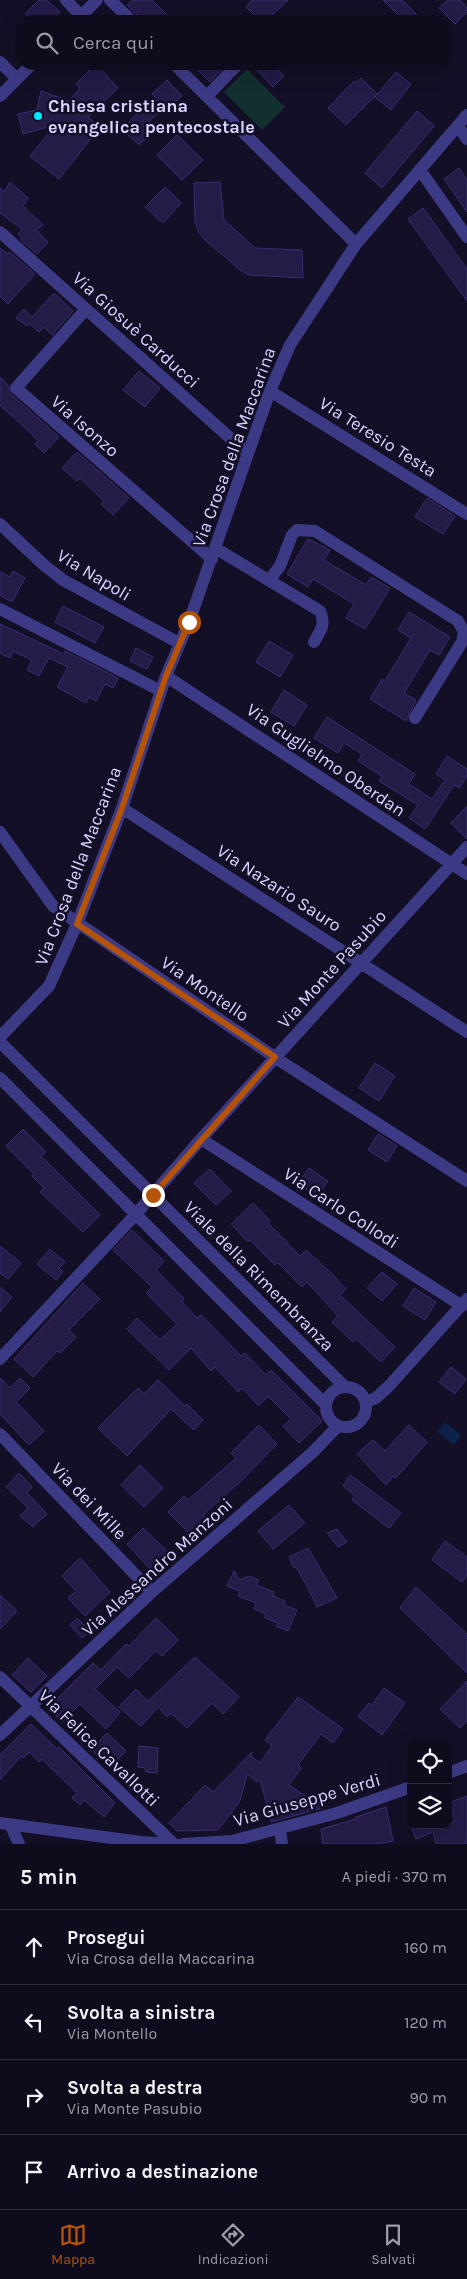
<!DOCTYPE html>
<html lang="it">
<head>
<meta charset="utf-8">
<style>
	body { margin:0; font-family:Karla,sans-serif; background:#1c1929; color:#f1f3f6 }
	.controls { position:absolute; right:15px; bottom:15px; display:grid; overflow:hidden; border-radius:10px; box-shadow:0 5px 20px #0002 }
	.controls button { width:45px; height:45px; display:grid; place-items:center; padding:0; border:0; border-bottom:1px solid #2e2b3b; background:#0e0b1c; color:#f1f3f6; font:25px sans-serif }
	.stop { position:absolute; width:15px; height:15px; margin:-11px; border:4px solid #b45309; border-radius:50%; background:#fff }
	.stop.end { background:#b45309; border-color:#fff; box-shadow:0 1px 5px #0008 }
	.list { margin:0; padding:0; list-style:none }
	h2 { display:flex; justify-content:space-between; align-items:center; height:65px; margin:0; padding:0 20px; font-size:21px }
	h2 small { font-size:16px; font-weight:400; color:#9b9ba3 }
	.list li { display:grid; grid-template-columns:32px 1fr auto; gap:15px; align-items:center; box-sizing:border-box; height:75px; padding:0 20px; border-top:1px solid #2e2b3b }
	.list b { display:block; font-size:19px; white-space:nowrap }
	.list p { margin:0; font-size:16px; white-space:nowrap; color:#9b9ba3 }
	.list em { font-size:16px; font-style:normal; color:#9b9ba3 }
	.icon { flex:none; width:28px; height:28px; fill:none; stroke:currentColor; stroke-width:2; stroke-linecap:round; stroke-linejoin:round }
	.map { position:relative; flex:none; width:467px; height:1844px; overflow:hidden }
	.search { position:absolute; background:#0e0b1c; box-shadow:0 5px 20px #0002; left:15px; right:15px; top:15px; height:55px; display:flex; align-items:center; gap:12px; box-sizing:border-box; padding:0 18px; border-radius:20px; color:#9b9ba3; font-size:19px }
	.sheet { height:365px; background:#0e0b1c }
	nav { display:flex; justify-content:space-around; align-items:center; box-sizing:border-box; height:70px; border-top:1px solid #2e2b3b; background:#0e0b1c; font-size:14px; color:#9b9ba3 }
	nav a { display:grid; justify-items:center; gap:2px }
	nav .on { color:#b45309 }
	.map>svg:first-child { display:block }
</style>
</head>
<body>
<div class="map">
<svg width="467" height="1844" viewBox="0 0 467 1844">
	<rect width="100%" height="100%" fill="#130f26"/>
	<path fill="#12302f" d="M247 69 285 107 262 130 224 92Z"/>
	<path fill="#0c2248" d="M445 1422 461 1435 454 1445 437 1432Z"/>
	<path fill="#241b47" stroke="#3b2d73" d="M39 0H47L60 12 51 21H33L25 14Z
		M133 0H152L173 21H140L138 16 127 5Z
		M252 0H288L266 21H260L246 7Z
		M383 0H402L423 21H404Z
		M448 0H460L467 8V12L455 24 439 8Z
		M96 64 118 88 88 117 100 127 59 179 30 156 55 125 23 134 18 114 37 110 41 91 69 101 80 88 76 84Z
		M192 64H227L210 82Z
		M264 64H273L284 76 273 87 257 70Z
		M396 72 411 84 391 110 375 97Z
		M361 78 377 94 346 125 328 108 354 81 356 83Z
		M167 80 182 96 167 109 164 106 148 123 154 129 139 145 122 129 155 96 152 94Z
		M417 111 434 126 382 188 365 173Z
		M177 135 203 160 182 180 157 155Z
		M459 168 467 180V212L444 179Z
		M10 182 28 198 23 206 43 225 36 230 48 242 37 254 21 240 22 238 18 234 22 229 0 213V188L4 192Z
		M220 182 224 220 255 248 302 250 303 278 249 275 240 270 205 240 198 231 195 221 194 183Z
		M165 187 181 203 163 223 145 207Z
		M423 208 467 269V301L408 219Z
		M0 248 7 254 10 252 35 274 8 304 0 296Z
		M53 294H55L73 311 52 335 44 327 39 332 29 323 27 326 16 318 24 309 32 317Z
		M139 371 160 388 145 407 123 390Z
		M0 377 8 385 11 394 59 437 44 453 35 444 38 440 0 405Z
		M77 452 129 498 113 515 101 504 104 501 80 478 77 481 62 468Z
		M427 498 455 516 443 534 415 517Z
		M308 539 330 550 324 560 366 585 371 577 390 588 365 629 346 618 354 604 313 579 308 587 287 574Z
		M13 571 25 578 12 602 0 595V572L10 577Z
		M63 606 104 627 95 643 55 622Z
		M409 612 450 637 439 655 430 650 404 693 416 700 406 721 370 699 382 679 385 681 411 638 398 630Z
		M0 624 64 654 65 651 118 678 113 688 105 684 96 701 89 697 86 703 57 687 68 667 49 658 39 676 27 670 32 660 13 651 10 658 0 653Z
		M269 641 293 655 280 677 256 662Z
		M136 648 153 657 147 669 130 661Z
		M284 690 307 705 294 726 271 712Z
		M327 717 415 774 409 784 432 799 445 780 436 774 447 756 467 769V776L459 788 454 785 425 829 409 818 418 805 379 781 382 776 358 761 362 754 344 743 338 753 314 738Z
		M467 806V839L451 823Z
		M375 1063 395 1076 379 1101 359 1088Z
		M23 1129 46 1152 41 1156 100 1215 83 1232 40 1192 44 1188 32 1176 34 1174 6 1146Z
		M378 1134 397 1146 387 1162 368 1150Z
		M309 1168 328 1181 317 1197 298 1184Z
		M210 1169 231 1191 216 1205 194 1183Z
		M253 1203 270 1221 268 1223 300 1256 306 1250 331 1273 346 1289 340 1295 395 1347 381 1362 356 1339 353 1342 332 1322 338 1316 307 1282 302 1287 278 1263 275 1265 250 1240 248 1242 231 1224Z
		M132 1230 164 1261 156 1270 184 1299 182 1302 197 1318 201 1315 241 1356 245 1353 266 1375 271 1370 322 1421 299 1443 283 1426 291 1419 268 1396 259 1406 242 1388 238 1392 215 1367 211 1371 191 1348 169 1370 127 1329 137 1318 160 1340 177 1324 146 1293 152 1287 113 1250Z
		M0 1246 21 1263 8 1279 0 1273Z
		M50 1249 65 1262 59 1268 63 1272 56 1280 37 1264Z
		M382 1272 397 1284 382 1301 367 1288Z
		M83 1283 100 1299 69 1330 76 1337 60 1353 57 1351 33 1377 14 1359Z
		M0 1287 12 1297 0 1312Z
		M414 1288 436 1302 425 1320 403 1306Z
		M451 1367 466 1379 455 1394 439 1382Z
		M0 1378 10 1388 20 1378 30 1388 16 1402 44 1431 29 1445 0 1414Z
		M158 1380 185 1406 187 1404 203 1420 194 1430 171 1409 127 1456 98 1428 138 1388 144 1394Z
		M259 1425 277 1444 242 1480 203 1515 206 1518 190 1534 168 1512 184 1496 188 1500 236 1458 231 1453Z
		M409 1425 427 1442 404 1469 395 1478 393 1476 386 1485 357 1454 373 1440 385 1451Z
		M140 1465 163 1488 144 1507 121 1485Z
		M19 1473 32 1487 27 1493 47 1514 33 1527 20 1516 28 1508 6 1487Z
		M350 1475 401 1513 389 1528 352 1500 355 1496 343 1486Z
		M289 1505 305 1523 273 1549 258 1531Z
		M143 1528 168 1552 150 1569 127 1544Z
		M337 1529 347 1542 338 1547 327 1533Z
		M445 1541 467 1557V1575L462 1582 432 1560Z
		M308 1548 337 1598 317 1607 307 1586 296 1567 294 1568 289 1557Z
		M80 1558 110 1592 85 1616 68 1598 76 1591 62 1576Z
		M234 1571 239 1580 249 1576 259 1580 256 1585 274 1592 273 1596 285 1601 284 1605 297 1610 288 1631 276 1626 278 1623 265 1618 266 1614 254 1609 256 1603 238 1596 240 1591 227 1586Z
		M416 1587 467 1634V1673L400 1608Z
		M0 1595 17 1611 0 1629Z
		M77 1618 90 1631 82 1638 70 1625Z
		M156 1618 178 1640 162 1656 156 1651 129 1678 117 1667 95 1689 120 1712 106 1729 80 1704 62 1722 48 1708 93 1663 101 1670 126 1644 129 1646Z
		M195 1657 239 1697 223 1714 212 1703 187 1728 171 1713 167 1717 158 1707 141 1726 119 1707 136 1689 148 1701Z
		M28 1658 47 1676 31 1692 12 1675Z
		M467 1681V1721L460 1728 440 1709Z
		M384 1688 405 1703 382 1735 358 1716 369 1703 372 1705Z
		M298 1697 343 1729 333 1743 321 1734 298 1765 301 1768 289 1785 323 1808 271 1822 260 1779 257 1782 247 1774 240 1801 218 1830 177 1831 169 1823 205 1785 213 1792 252 1752 251 1756 260 1763 272 1746 265 1740Z
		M31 1724 57 1749 59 1747 115 1803 104 1817 84 1800 80 1805 72 1798 77 1793 42 1759 39 1762 29 1752 24 1758 21 1756 0 1780V1755Z
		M107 1733 126 1751 110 1767 91 1749Z
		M139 1746 158 1748 157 1773 146 1772 145 1768 138 1767Z
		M467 1796V1844H436L433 1832 416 1839 411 1825H448L455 1821 448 1803Z
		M386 1807 393 1841 377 1844H323L321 1829 356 1819V1817Z"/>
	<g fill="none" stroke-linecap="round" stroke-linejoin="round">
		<path stroke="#3d3a85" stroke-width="12" d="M66 0 81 16
			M110 0 132 21
			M76 21 97 0
			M0 62 17 79
			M174 64 356 244
			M0 96 32 64
			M207 96 238 64
			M458 126 467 139
			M420 170 467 237
			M0 232 248 454
			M86 309 16 388 212 559
			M270 391 467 514
			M0 524 44 565 63 580 179 643
			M215 548 320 611C326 624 321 630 314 642
			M270 579 280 566 292 535 297 530 315 531 458 621 464 632 462 642 415 718
			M0 609 161 691
			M166 676 467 874
			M122 808 467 1032
			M0 832 53 906 285 1064 467 1181
			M0 1037 49 986 77 924 122 808 166 676 189 622 270 391 290 345 356 244 467 115
			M0 1042 345 1387
			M0 1078 326 1405
			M201 1139 462 1306
			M0 1359 136 1214 201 1139 467 847
			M326 1407a20 20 0 1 1 40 0a20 20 0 1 1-40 0Z
			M366 1402 376 1398 389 1386 467 1299
			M0 1434 152 1592
			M0 1677 174 1844
			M0 1735 152 1592 313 1452 338 1426
			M448 1773 467 1766
			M0 1823 141 1842 175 1844
			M11 1826 19 1844
			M280 1829 282 1844
			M183 1844 232 1841 337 1813 411 1787"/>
	</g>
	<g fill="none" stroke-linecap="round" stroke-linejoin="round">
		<path stroke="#b45309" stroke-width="6" d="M153 1195 275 1057 77 924 122 808 166 676 189 622"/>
	</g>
	<circle fill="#00e5ff" stroke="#130f26" stroke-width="2" cx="38" cy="116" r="5"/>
	<g text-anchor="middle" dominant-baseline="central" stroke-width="5" stroke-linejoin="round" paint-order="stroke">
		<g font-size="18" font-weight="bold" fill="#d9d4ff" stroke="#130f26" text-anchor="start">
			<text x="48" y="106">Chiesa cristiana<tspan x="48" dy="21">evangelica pentecostale</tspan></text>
		</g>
		<g font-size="18" fill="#d9d4ff" stroke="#130f26">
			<text transform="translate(136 330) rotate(42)">Via Giosuè Carducci</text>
			<text transform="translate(85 426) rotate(41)">Via Isonzo</text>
			<text transform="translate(378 437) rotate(32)">Via Teresio Testa</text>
			<text transform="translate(234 447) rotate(-70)">Via Crosa della Maccarina</text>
			<text transform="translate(94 575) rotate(31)">Via Napoli</text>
			<text transform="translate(326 760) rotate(34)">Via Guglielmo Oberdan</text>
			<text transform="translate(78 866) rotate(-69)">Via Crosa della Maccarina</text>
			<text transform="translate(279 888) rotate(33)">Via Nazario Sauro</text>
			<text transform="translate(332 969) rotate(-48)">Via Monte Pasubio</text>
			<text transform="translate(205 989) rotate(34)">Via Montello</text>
			<text transform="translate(341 1208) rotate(33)">Via Carlo Collodi</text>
			<text transform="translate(259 1276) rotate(45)">Viale della Rimembranza</text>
			<text transform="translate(89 1501) rotate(46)">Via dei Mille</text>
			<text transform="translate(157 1567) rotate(-42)">Via Alessandro Manzoni</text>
			<text transform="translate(99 1748) rotate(44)">Via Felice Cavallotti</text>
			<text transform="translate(307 1800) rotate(-16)">Via Giuseppe Verdi</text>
		</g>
	</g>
</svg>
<div class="controls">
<button><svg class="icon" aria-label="locate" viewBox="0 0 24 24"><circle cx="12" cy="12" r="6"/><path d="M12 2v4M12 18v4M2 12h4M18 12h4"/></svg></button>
<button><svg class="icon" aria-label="layers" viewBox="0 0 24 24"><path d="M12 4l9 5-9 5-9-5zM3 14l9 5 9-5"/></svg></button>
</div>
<div class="stop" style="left:189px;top:622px"></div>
<div class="stop end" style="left:153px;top:1195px"></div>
<div class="search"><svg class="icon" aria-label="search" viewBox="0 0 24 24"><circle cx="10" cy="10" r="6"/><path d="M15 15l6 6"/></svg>Cerca qui</div>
</div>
<section class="sheet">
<h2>5 min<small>A piedi · 370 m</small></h2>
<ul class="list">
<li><svg class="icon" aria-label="ahead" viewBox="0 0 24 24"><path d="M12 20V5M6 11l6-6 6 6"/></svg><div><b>Prosegui</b><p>Via Crosa della Maccarina</p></div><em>160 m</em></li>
<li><svg class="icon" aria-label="left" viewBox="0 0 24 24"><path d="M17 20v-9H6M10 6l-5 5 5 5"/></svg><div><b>Svolta a sinistra</b><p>Via Montello</p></div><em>120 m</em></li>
<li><svg class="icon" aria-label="right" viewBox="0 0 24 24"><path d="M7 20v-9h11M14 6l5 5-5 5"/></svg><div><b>Svolta a destra</b><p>Via Monte Pasubio</p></div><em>90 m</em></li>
<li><svg class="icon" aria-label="arrive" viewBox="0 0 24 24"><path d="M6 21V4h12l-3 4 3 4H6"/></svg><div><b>Arrivo a destinazione</b></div></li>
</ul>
</section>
<nav>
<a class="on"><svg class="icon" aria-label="map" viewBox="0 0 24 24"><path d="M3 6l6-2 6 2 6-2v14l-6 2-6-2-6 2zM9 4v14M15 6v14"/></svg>Mappa</a>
<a><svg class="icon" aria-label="directions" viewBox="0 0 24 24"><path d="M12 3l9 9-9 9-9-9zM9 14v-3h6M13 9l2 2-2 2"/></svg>Indicazioni</a>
<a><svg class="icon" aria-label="saved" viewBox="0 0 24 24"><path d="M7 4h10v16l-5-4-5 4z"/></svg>Salvati</a>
</nav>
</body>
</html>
